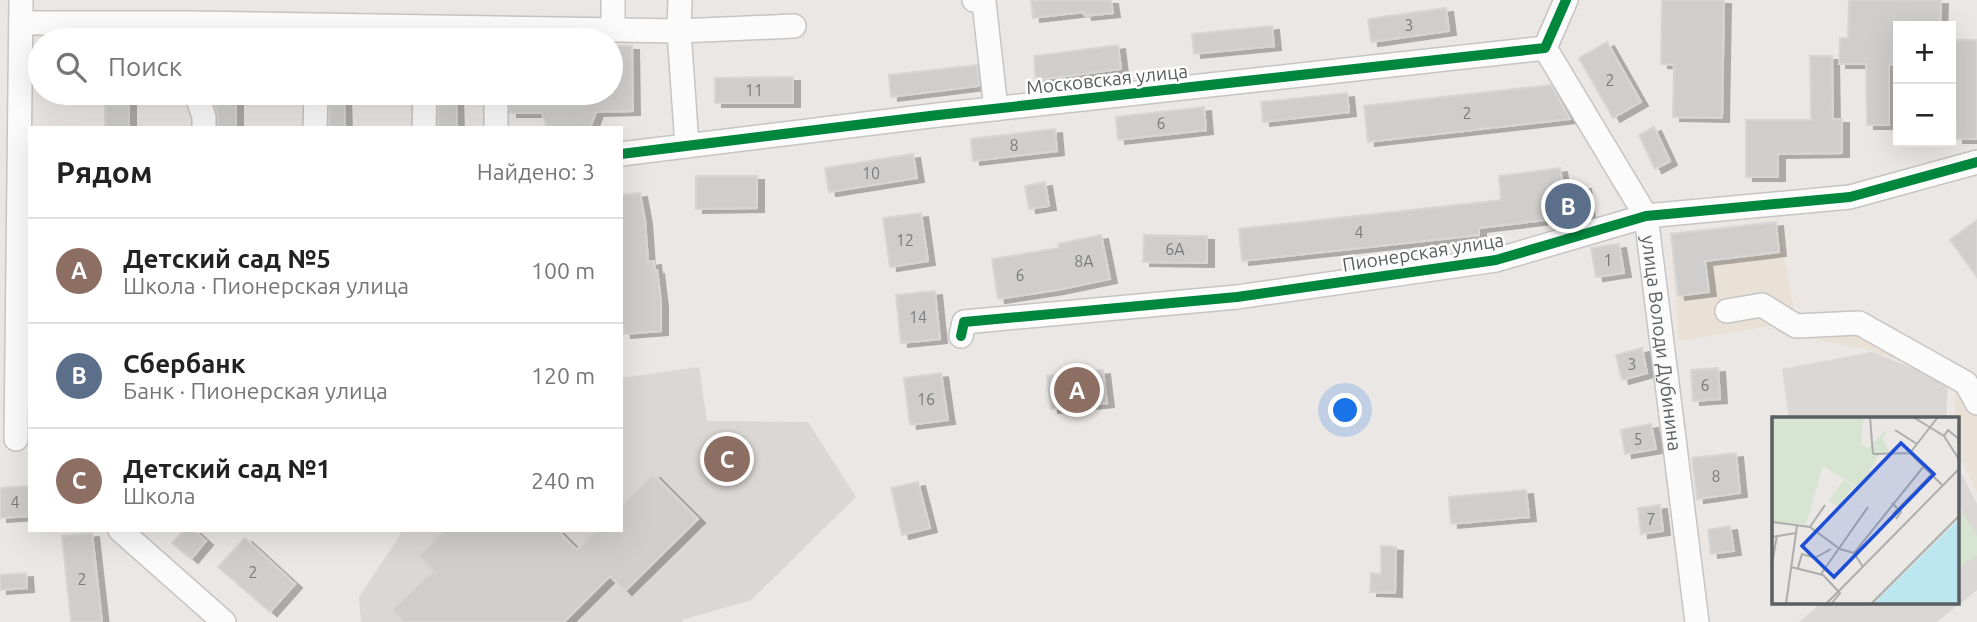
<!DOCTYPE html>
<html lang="ru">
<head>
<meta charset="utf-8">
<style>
	body { margin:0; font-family:Ubuntu,sans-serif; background:#f2f2f2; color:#222 }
	.controls { position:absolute; right:21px; top:21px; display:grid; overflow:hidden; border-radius:0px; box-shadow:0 7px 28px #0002 }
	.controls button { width:63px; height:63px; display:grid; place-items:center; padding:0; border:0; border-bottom:2px solid #e0e0e0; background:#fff; color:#222; font:35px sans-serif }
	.you { position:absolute; left:1346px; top:411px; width:24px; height:24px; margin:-18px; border:5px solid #fff; border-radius:50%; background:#1a73e8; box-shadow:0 0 0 10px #1a73e833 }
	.badge { display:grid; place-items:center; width:46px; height:46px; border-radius:50%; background:#ea580c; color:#fff; font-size:23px; font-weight:700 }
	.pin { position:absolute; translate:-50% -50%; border:4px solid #fff; box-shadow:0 2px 7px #0006 }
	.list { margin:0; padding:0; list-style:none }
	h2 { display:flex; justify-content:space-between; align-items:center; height:91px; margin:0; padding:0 28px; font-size:30px }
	h2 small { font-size:23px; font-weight:400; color:#767676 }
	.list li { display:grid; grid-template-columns:46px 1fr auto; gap:21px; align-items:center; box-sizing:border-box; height:105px; padding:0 28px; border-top:2px solid #e0e0e0 }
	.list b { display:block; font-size:26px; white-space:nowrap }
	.list p { margin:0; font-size:23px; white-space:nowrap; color:#767676 }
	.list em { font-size:23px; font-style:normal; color:#767676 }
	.icon { flex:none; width:38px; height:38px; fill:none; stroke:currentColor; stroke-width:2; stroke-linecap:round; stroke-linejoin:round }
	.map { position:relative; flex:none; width:1977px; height:622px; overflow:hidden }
	.search { position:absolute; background:#fff; box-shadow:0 7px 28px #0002; left:28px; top:28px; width:595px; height:77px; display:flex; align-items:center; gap:18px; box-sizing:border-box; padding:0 24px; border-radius:38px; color:#767676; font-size:26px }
	.panel { position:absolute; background:#fff; box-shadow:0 7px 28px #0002; left:28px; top:126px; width:595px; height:406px; border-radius:0px }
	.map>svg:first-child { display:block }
</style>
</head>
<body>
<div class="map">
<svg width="1977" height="622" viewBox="0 0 1977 622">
	<defs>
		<filter id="shadow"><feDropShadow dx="7" dy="4" stdDeviation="0" flood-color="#0004"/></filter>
	</defs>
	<rect width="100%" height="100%" fill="#eae7e4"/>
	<path fill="#eae1d6" d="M1777 220 1796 318 1865 314 1977 384V492L1958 453V419H1954L1955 381 1869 350 1777 332 1776 325 1679 341 1670 233Z"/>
	<path fill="#dbd7d4" d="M1872 352 1948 382 1946 419H1789L1782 369Z
		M699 367 707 421 808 422 856 497 751 600 682 620 683 622H361L359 597 401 534 400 530H621V378Z
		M1958 467 1977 504V590L1937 622H1799L1816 608 1815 603H1958Z"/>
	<path fill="#d7e4d1" d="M1958 504 1977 536V556L1958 568Z"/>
	<path fill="#d0cecd" stroke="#d8d6d4" stroke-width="2" filter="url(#shadow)" d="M1031 0H1111L1113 13 1085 16 1084 12 1033 18Z
		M1662 0H1724L1722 118 1673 117 1674 65 1661 64Z
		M1849 0H1941L1940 25 1898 23V65L1889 64V125H1867L1866 64H1839L1840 38H1848Z
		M1446 8 1449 31 1371 42 1368 19Z
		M1272 26 1274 46 1194 54 1192 34Z
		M1951 40H1977V139H1956V119H1951Z
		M1607 42 1641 102 1613 118 1579 58Z
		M1118 45 1121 69 1036 80 1034 56Z
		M611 46H632L633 111 596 112 590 128H547L542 113H510V93H611Z
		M1810 56H1832L1833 119H1842V153L1778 154V177H1746V120H1811Z
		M977 65 979 86 891 97 889 75Z
		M793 77V103H715V78Z
		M1551 85 1570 119 1368 142 1364 106Z
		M105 93H129V128H105Z
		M213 93H236V128H218V117Z
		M330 93H344L345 128H329Z
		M439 93H456L457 128H438Z
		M1347 93 1349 112 1263 122 1261 102Z
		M1204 107 1206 130 1118 140 1116 117Z
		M1654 127 1670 161 1655 169 1639 135Z
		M1055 129 1057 151 973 161 971 139Z
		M913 154 917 178 829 192 825 168Z
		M1560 168 1563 187 1584 185 1588 215 1479 228V235L1242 261 1239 229 1501 200 1499 176Z
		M696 176H757V208L696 209Z
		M1045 182 1049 206 1029 209 1025 186Z
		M640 193 645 220 648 262 654 261 655 270H657L661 302V331L624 334 623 325H621V195Z
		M921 213 928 261 890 267 883 218Z
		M1977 220V277L1950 240Z
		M1776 222 1779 252 1705 261 1709 292 1678 296 1671 234Z
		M1101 235 1110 279 1057 290 998 299 992 259 1059 248 1058 244Z
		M1144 235 1207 236V263L1143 262Z
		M1619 244 1624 273 1596 277 1591 248Z
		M935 291 940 339 901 343 896 295Z
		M1642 348 1647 373 1622 380 1616 355Z
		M1718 368 1720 399 1693 401 1691 370Z
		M1103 370 1107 403 1051 409 1047 376Z
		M941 373 948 420 910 425 904 378Z
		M1651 424 1656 449 1625 454 1621 430Z
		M1736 453 1740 493 1697 499 1692 458Z
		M653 474 698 519 625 591 610 576 564 622H403L392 610 433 571 419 556 444 530H557L577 550 596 530H621V505Z
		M918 482 930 528 902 535 891 488Z
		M30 486V516L0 518V488Z
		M1526 490 1529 517 1451 524 1449 497Z
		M1660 505 1663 531 1641 534 1638 508Z
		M1730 526 1734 551 1711 554 1708 530Z
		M184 530H194L206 541 191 559 172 543Z
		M92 533 102 622H71L62 536Z
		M245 538 295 584 270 612 218 567Z
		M1381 546 1396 547 1395 593 1370 592 1371 573 1381 574Z
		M26 573 27 588 0 590V575Z"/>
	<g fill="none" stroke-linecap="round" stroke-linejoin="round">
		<defs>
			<g id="minor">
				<path d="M680 0 679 31 687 146"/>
				<path d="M974 0 984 2 996 109"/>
				<path d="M21 23H189L679 31 794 26"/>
				<path d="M613 30V0"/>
				<path id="s1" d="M1545 48 1646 216 1697 622"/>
				<path d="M196 93 204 117V128"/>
				<path d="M315 128 316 93"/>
				<path d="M424 128 425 93"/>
				<path d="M496 128V93"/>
				<path d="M621 154 938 115 1545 48 1566 0"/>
				<path d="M1727 311 1762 305 1796 326 1859 323 1966 383 1977 403"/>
				<path d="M961 336 964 322 1237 297 1496 260 1646 216 1850 197 1977 162"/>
				<path d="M16 439 21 0"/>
				<path d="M120 530 224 622"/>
			</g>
		</defs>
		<use href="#minor" stroke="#c6c5c4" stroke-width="26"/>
		<use href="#minor" stroke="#fcfbfb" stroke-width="23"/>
		<defs>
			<path id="cycleway" d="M621 154 938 115 1545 48 1566 0
				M961 336 964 322 1237 297 1496 260 1646 216 1850 197 1977 162"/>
		</defs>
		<use href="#cycleway" stroke="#fff" stroke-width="15"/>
		<use href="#cycleway" stroke="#00873e" stroke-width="10"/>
	</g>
	<g text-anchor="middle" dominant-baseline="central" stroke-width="5" stroke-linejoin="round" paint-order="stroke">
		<g font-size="16" fill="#797c7d">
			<text x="1409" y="25">3</text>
			<text x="1610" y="80">2</text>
			<text x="754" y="90">11</text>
			<text x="1467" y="113">2</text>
			<text x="1161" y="123">6</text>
			<text x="1014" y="145">8</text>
			<text x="871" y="173">10</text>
			<text x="1359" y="232">4</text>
			<text x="905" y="240">12</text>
			<text x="1175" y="249">6А</text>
			<text x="1608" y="260">1</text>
			<text x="1084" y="261">8А</text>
			<text x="1020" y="275">6</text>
			<text x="918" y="317">14</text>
			<text x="1632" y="364">3</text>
			<text x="1705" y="385">6</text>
			<text x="926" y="399">16</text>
			<text x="1638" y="439">5</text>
			<text x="1716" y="476">8</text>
			<text x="15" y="502">4</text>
			<text x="1651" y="519">7</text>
			<text x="253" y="572">2</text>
			<text x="82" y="579">2</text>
		</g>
		<g font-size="19" fill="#5a5f61" stroke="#fff">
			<text transform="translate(1107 79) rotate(-6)">Московская улица</text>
			<text transform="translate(1423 252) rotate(-9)">Пионерская улица</text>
			<text stroke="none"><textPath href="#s1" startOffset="324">улица Володи Дубинина</textPath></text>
		</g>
	</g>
	<g transform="translate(1772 417)">
		<rect width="187" height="187" fill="#eae7e4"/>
		<path d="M0 0H91L89 27 96 31 116 11 111 22 118 36 107 38 87 71 51 49 34 108 0 105ZM72 63 82 69 66 90 57 83Z" fill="#d7e4d1"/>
		<path d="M187 102V186L101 187Z" fill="#bce6f0"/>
		<path fill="none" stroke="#acadac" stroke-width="2" d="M98 0 101 37M141 0 172 19 188 44M123 13 145 27M172 19 176 13 188 23M138 36 166 0M138 36 170 68M101 37 138 36M120 86 129 95 124 102M121 97 160 57M0 105 38 110 68 132 82 136M38 110 53 88M0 120 24 116M0 147 5 118M19 150 51 158 68 176 60 186M91 150 82 136 152 49M26 151 30 137 43 141 59 132M49 157 96 90M14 187 25 109M54 187 188 51M99 187 188 98"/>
		<path fill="#1d4ed8" fill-opacity="0.15" stroke="#1d4ed8" stroke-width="3.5" d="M129 26 162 57 62 160 30 129Z"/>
		<rect width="187" height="187" fill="none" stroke="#5a5f61" stroke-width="3.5"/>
	</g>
</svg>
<div class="controls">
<button>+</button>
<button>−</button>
</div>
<div class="you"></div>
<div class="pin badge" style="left:1077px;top:390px;background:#8d6e63">A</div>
<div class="pin badge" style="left:1568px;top:206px;background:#5c6f8a">B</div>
<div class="pin badge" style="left:727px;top:459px;background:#8d6e63">C</div>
<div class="search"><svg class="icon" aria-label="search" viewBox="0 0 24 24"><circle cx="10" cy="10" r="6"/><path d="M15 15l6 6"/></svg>Поиск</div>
<section class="panel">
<h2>Рядом<small>Найдено: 3</small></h2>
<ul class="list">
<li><span class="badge" style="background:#8d6e63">A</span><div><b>Детский сад №5</b><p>Школа · Пионерская улица</p></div><em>100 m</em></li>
<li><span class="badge" style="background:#5c6f8a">B</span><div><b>Сбербанк</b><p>Банк · Пионерская улица</p></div><em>120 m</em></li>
<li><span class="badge" style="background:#8d6e63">C</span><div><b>Детский сад №1</b><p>Школа</p></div><em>240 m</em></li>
</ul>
</section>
</div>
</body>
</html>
